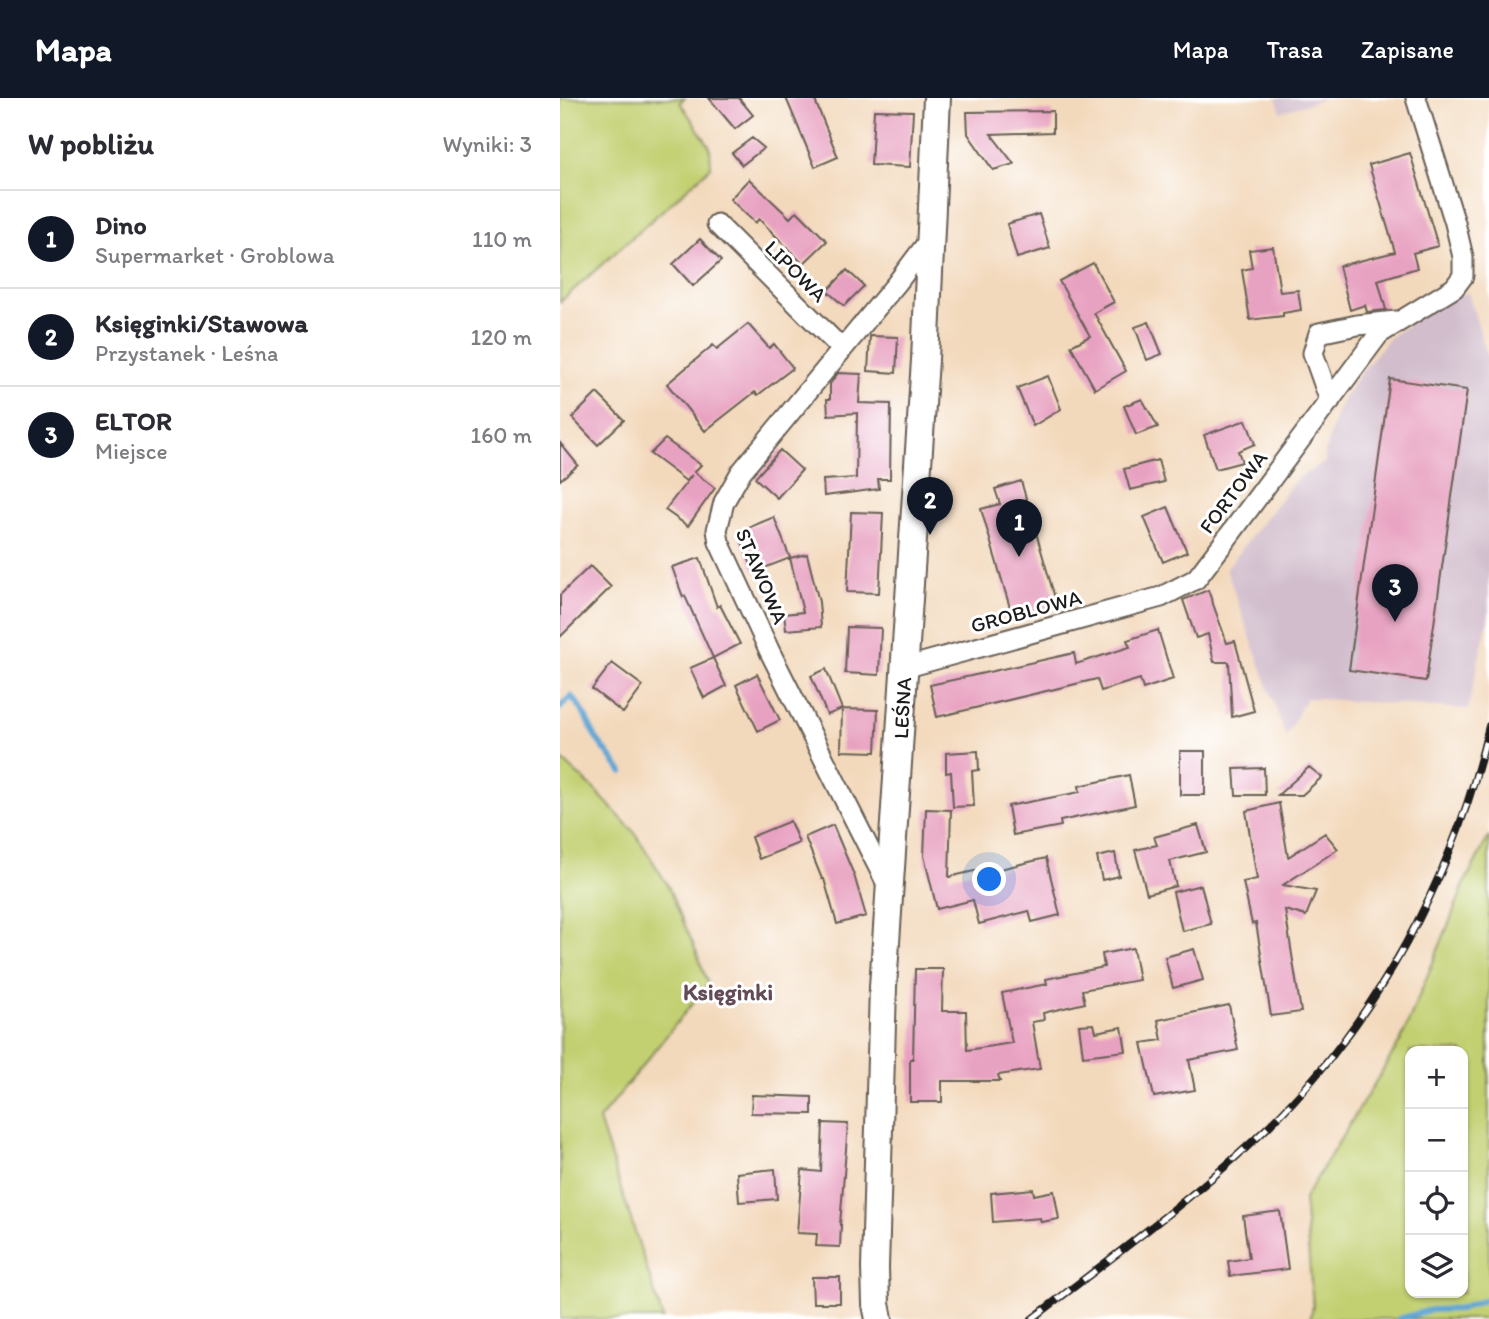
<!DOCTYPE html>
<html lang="pl">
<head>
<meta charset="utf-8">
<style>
	body { margin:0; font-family:Itim,sans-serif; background:#f7f7f7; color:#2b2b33 }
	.controls { position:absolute; right:21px; bottom:21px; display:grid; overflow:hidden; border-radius:14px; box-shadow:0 2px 5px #0004 }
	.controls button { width:63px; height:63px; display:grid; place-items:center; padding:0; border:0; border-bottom:2px solid #e1e1e2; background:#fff; color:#2b2b33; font:35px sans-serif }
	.you { position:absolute; left:430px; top:782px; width:24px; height:24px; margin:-18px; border:5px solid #fff; border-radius:50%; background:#1a73e8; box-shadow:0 0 0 10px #1a73e833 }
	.badge { display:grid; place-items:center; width:46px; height:46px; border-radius:50%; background:#111827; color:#fff; font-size:23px; font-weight:700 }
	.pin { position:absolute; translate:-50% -58px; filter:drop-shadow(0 2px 4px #0008) }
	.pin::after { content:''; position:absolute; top:37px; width:24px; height:21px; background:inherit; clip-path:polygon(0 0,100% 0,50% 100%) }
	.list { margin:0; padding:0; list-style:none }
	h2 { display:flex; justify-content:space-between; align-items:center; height:91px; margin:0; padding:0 28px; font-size:30px }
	h2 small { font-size:23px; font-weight:400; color:#7c7c81 }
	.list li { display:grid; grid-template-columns:46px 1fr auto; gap:21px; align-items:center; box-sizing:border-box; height:98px; padding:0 28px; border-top:2px solid #e1e1e2 }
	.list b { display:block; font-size:26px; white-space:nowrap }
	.list p { margin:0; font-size:23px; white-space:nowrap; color:#7c7c81 }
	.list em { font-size:23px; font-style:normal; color:#7c7c81 }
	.icon { flex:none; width:38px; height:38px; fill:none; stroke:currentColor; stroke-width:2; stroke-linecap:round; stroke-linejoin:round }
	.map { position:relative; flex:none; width:929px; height:1221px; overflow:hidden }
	header { display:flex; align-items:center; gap:42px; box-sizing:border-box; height:98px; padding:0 35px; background:#111827; color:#fff }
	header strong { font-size:33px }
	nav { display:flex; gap:38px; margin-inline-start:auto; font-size:24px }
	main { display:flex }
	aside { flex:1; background:#fff }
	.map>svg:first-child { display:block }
</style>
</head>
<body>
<header>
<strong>Mapa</strong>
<nav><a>Mapa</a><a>Trasa</a><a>Zapisane</a></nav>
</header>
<main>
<aside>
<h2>W pobliżu<small>Wyniki: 3</small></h2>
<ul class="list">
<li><span class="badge">1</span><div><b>Dino</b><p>Supermarket · Groblowa</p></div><em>110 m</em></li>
<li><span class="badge">2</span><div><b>Księginki/Stawowa</b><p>Przystanek · Leśna</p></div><em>120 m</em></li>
<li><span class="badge">3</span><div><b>ELTOR</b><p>Miejsce</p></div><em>160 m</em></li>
</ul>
</aside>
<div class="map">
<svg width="929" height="1221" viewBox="0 0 929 1221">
	<rect width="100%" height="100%" fill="#fff"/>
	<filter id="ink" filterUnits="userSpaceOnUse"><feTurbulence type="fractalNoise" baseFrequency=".0143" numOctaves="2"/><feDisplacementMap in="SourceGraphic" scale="14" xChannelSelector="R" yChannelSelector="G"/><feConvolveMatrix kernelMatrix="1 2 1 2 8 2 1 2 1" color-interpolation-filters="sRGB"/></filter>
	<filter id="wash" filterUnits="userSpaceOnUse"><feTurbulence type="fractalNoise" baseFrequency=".00686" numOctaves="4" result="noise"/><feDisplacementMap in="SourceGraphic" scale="28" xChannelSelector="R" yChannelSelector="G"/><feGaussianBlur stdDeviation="1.57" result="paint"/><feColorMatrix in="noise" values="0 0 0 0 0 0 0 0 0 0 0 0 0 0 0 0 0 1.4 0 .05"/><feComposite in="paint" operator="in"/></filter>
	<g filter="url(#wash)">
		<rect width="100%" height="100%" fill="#f3d9bc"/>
		<path fill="#d1bdcc" d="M716 0H766L721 14Z
			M908 194 929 264V516L908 611 746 600 726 639 666 471 736 381 765 364V353L778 311 796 281 830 239 881 205Z"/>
		<path fill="#c3d072" stroke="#707647" stroke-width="2" fill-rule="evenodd" d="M0 0H125L120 4 150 49 151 69 0 204Z
			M0 660 34 691 75 735 107 786 137 855 148 886 39 1022 103 1221H0Z
			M929 738V1221H750L753 1208 744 1101 841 942 892 818 905 784ZM850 953H903V1195H850Z"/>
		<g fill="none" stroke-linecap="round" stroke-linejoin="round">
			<path stroke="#61a6d6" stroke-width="6" d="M0 610 11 598 21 610 36 640 62 674
				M839 1221 871 1212 900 1211 929 1200"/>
		</g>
		<g id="blocks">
			<path fill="#e8a2c1" d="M149 0H179L193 17 175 31Z
				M226 0H254L278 59 255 69Z
				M314 12 353 13 350 69 311 67Z
				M493 13V34L431 36 454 66 433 72 408 36 407 14Z
				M192 40 204 50 182 67 172 55Z
				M850 55 878 148 853 155 857 170 818 182 826 212 807 214 805 207 790 212 779 168 835 154 809 67Z
				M189 81 230 120 237 113 267 143 243 166 199 121 195 125 170 101Z
				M479 116 490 150 457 160 447 126Z
				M140 141 161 163 133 188 113 166Z
				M713 149 720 194 738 192 741 212 723 215V218L690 222 682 172 692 170 689 152Z
				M533 165 554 204 534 215 566 273 535 291 511 248 530 238 499 183Z
				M287 172 304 188 284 208 267 193Z
				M589 224 602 256 587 262 575 229Z
				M188 226 209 250 214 246 233 270 198 297 195 294 145 333 107 286 153 247 157 251Z
				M310 238 338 239 336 275 308 273Z
				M278 275 301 276 299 305 331 306 330 381H318L319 391 264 398 263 382 296 380 297 315 268 317 267 301H270V286Z
				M488 278 501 311 473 328 457 290Z
				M830 281 907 292 866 583 789 572Z
				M37 295 64 322 38 347 12 320Z
				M582 301 598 329 576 337 564 308Z
				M686 322 695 346 678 353 682 364 656 371 644 337Z
				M105 341 141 367 134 374 155 390 128 428 105 412 132 377 126 383 90 356Z
				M0 345 18 367 0 382Z
				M220 352 242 372 217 400 195 380Z
				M598 362 604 384 570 392 564 371Z
				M461 383 497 507 453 520 421 411 440 406 435 391Z
				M608 409 627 454 603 464 584 419Z
				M291 414 323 415 319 495 287 494Z
				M214 419 230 460 194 474 178 434Z
				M247 456 259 504 261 529 226 532 224 516 243 514 230 460Z
				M140 460 157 509 160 507 180 546 153 560 125 498 123 499 112 469Z
				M30 468 51 489 0 539V497Z
				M648 492 667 545 675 543 694 613 672 619 669 564H654L648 536 636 540 623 502Z
				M287 529 321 530 319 577 285 575Z
				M598 532 613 581 583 591 580 581 541 593 537 581 377 619 370 587 514 555 516 566 570 549 567 542Z
				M153 560 166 588 144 600 130 570Z
				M52 565 83 588 63 615 32 591Z
				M266 571 282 611 267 617 251 578Z
				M197 576 220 622 198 633 176 587Z
				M282 611 318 612 316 654 281 653Z
				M418 653 419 672 412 673 414 708 393 709 391 674 386 675V655Z
				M620 653H645V697H620Z
				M749 669 762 679 742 697H718Z
				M704 670 705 697H676L674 671Z
				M569 677 575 707 500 723 501 728 453 737 448 708 520 694 519 688Z
				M719 705 728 759 765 735 778 751 723 787 756 793 746 818 725 812 741 914 711 918 696 825 692 826 683 784 697 781 686 713Z
				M366 711 391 712 389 779 431 769 432 773 486 760 500 817 472 824 469 813 419 826 413 802 377 811 364 758Z
				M230 723 239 745 199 761 191 739Z
				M273 727 294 777 306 818 277 826 264 781H262L245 739Z
				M638 727 646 754 610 763 616 788 587 796 575 752 597 747 594 739Z
				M555 755 559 778 542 782 537 759Z
				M641 787 651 826 622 833 613 794Z
				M573 850 579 882 522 892 525 905 483 915 484 922 472 924 480 971 438 977 440 983H382V1004H350V961H353L355 871H383L382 913H406L407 952 452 945 442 895 487 886 486 881 544 869 542 856Z
				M634 851 643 882 613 890 605 859Z
				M669 907 678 952 629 962 635 992 594 999 582 945 602 942 598 922Z
				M534 926 536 934 562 929 566 953 523 958 519 927Z
				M192 997 252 999V1016L191 1015Z
				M263 1025 288 1026 280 1127H281L280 1149 256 1148 257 1136 237 1135 242 1072 261 1074Z
				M215 1071 217 1101 179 1104 177 1075Z
				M473 1091 474 1097 494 1093 499 1121 481 1124 480 1120 433 1124 431 1095Z
				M720 1113 728 1171 670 1178 668 1163 689 1160 683 1118Z
				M252 1179H280V1205H253Z"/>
		</g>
	</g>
	<g filter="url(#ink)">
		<use href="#blocks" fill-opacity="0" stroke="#675e54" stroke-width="2"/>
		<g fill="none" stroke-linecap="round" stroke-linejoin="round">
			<defs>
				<path id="minor" d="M157 126 282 251
					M770 303 753 255 759 235 797 227 836 223
					M344 570 601 499 636 481 668 439 819 236 894 190 903 178V159L895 125 856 0
					M329 790 210 554 159 444 157 432 164 404 181 374 337 185 371 140"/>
				<path id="secondary" d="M319 1221 316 1206 315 1170 323 889 365 262 377 0"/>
			</defs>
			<use href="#minor" stroke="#675e54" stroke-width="23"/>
			<use href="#secondary" stroke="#675e54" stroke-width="30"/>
			<use href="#minor" stroke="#fff" stroke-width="19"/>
			<use href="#secondary" stroke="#fff" stroke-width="26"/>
			<defs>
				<path id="rail" d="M472 1221C551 1160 634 1100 706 1031 816 925 895 776 929 628"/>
			</defs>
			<use href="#rail" stroke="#1c1c1c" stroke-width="8"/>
			<use href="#rail" stroke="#fff" stroke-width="5" stroke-dasharray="16" stroke-linecap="butt"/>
		</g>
	</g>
	<g text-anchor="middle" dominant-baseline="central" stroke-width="6" stroke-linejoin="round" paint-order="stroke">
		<g font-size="21" fill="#1c1c1c" stroke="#fff">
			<text transform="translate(236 173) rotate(45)">LIPOWA</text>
			<text transform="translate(673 394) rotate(-53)">FORTOWA</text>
			<text transform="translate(202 478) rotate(67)">STAWOWA</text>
			<text transform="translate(466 513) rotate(-15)">GROBLOWA</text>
			<text transform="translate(342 610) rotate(-87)">LEŚNA</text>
		</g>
		<g font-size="23" font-weight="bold" fill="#634b56" stroke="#fff">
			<text x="168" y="894">Księginki</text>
		</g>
	</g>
</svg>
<div class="controls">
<button>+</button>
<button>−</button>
<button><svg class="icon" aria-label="locate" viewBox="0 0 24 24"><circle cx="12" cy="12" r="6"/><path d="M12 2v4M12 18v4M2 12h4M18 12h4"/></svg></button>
<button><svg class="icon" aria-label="layers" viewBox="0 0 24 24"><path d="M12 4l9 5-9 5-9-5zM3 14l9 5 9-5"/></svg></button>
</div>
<div class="you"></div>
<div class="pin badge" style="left:459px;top:459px">1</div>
<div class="pin badge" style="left:370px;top:437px">2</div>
<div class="pin badge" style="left:835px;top:524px">3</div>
</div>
</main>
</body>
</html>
